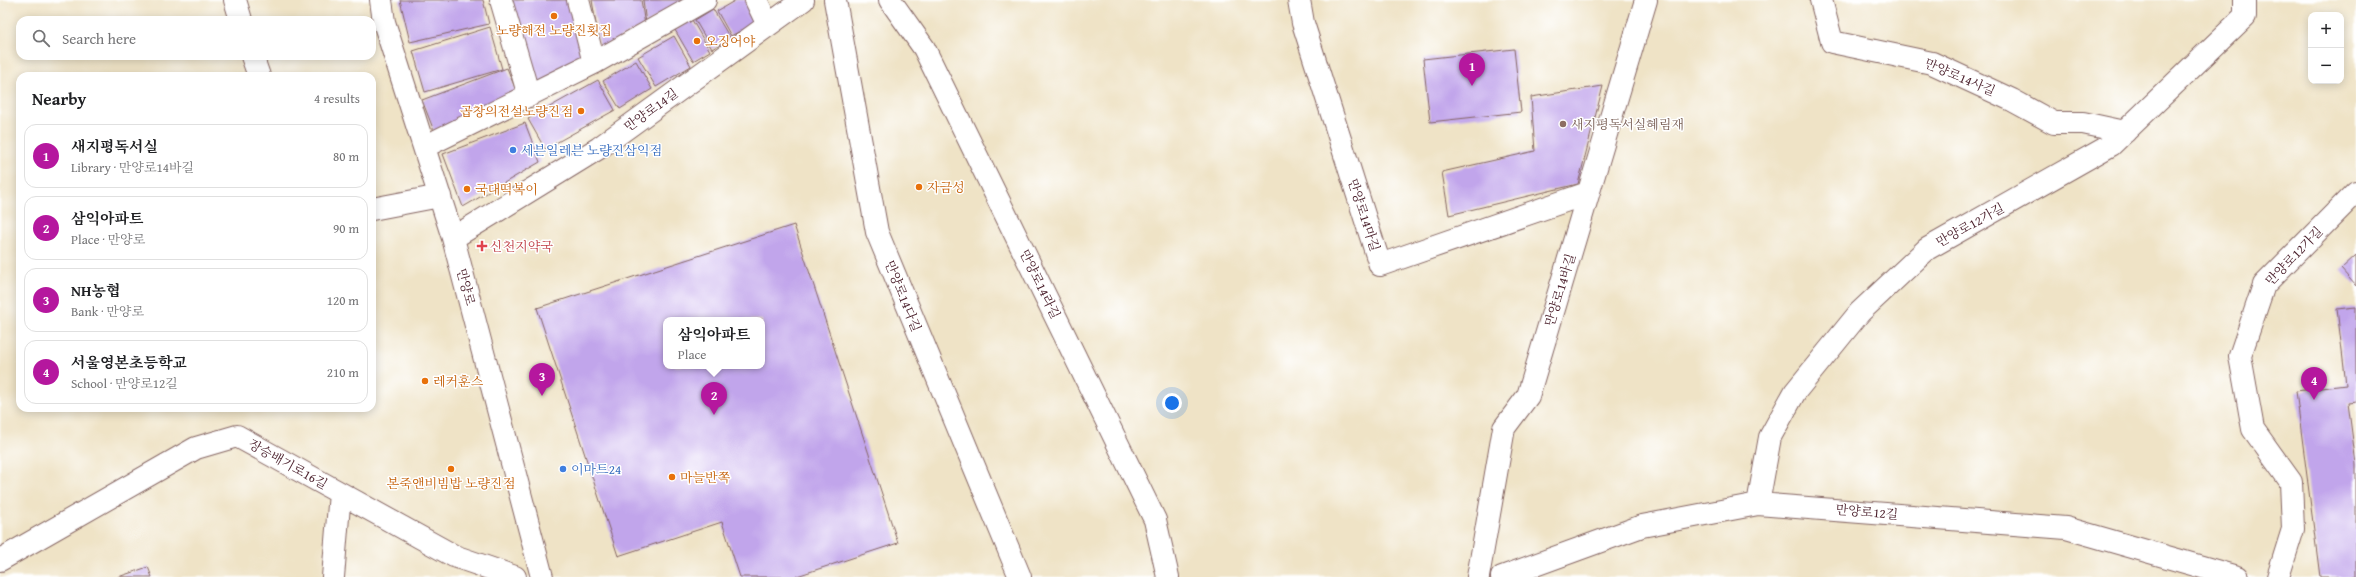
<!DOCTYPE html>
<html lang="en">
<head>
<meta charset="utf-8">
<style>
	body { margin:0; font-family:"Gentium Book Plus","Noto Serif KR",serif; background:#f6f6f6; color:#202124 }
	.controls { position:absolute; right:12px; top:12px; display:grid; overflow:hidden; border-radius:8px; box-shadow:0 2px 10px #0003 }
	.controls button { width:36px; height:36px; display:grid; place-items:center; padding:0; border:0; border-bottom:1px solid #e0e0e0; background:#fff; color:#202124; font:20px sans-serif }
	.you { position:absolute; left:1172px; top:403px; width:14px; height:14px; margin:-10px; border:3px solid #fff; border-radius:50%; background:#1a73e8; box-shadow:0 0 0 6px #1a73e833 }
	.badge { display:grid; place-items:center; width:26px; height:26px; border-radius:50%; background:#b5179e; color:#fff; font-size:13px; font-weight:700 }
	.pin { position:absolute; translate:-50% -33px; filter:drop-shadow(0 1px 2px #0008) }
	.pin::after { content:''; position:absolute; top:21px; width:14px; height:12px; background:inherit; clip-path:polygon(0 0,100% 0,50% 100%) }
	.popup { position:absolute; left:663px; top:317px; width:102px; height:52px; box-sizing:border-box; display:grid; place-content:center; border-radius:8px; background:#fff; filter:drop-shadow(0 1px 3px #0005); font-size:13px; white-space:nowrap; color:#757577 }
	.popup b { font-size:15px; color:#202124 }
	.popup::after { content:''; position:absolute; left:50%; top:100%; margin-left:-8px; border:8px solid transparent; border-top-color:#fff }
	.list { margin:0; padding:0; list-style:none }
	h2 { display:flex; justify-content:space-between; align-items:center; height:52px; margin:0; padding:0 16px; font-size:17px }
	h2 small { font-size:13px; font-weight:400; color:#757577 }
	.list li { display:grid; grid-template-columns:26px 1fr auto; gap:12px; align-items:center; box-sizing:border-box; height:64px; margin:0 8px 8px; padding:0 8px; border:1px solid #e0e0e0; border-radius:12px }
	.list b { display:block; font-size:15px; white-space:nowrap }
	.list p { margin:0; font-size:13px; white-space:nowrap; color:#757577 }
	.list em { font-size:13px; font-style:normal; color:#757577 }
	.icon { flex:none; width:22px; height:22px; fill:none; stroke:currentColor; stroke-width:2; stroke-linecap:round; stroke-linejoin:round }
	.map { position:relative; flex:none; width:2356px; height:577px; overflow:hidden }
	.search { position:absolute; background:#fff; box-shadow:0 2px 10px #0003; left:16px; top:16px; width:360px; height:44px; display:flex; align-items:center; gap:10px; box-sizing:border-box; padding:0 14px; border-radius:12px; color:#757577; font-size:15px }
	.panel { position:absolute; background:#fff; box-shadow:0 2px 10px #0003; left:16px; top:72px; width:360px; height:340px; border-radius:12px }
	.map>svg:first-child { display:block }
</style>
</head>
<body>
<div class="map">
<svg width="2356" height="577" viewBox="0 0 2356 577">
	<rect width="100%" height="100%" fill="#fff"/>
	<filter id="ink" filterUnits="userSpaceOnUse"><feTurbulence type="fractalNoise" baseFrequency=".025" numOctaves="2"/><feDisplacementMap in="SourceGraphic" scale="8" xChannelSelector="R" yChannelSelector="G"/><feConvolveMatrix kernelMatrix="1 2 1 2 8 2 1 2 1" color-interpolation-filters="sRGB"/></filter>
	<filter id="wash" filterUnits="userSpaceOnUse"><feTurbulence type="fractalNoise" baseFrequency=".012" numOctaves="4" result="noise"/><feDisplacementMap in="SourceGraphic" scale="16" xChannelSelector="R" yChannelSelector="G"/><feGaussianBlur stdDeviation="0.9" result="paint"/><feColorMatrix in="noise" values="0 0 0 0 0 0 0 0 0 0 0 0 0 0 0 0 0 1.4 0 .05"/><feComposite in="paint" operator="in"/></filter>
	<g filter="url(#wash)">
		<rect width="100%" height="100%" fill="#efe3c6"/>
		<g id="blocks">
			<path fill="#c1a5eb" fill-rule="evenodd" d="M400 0H483L489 24 410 42Z
				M507 0H568L584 58 534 87Z
				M592 0H641L645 25 600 48Z
				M643 0H684L646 24Z
				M736 0H746L758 21 731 36 717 11Z
				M713 9 730 38 712 49 695 20Z
				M692 20 710 51 693 61 675 30Z
				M490 27 502 69 425 92 413 51Z
				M674 36 691 66 656 87 638 57Z
				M1514 49 1521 112 1430 122 1423 59Z
				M636 61 652 89 620 109 603 81Z
				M507 68 519 98 434 131 422 100Z
				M598 80 615 110 545 149 528 119Z
				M1603 86 1578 184 1449 215 1442 172 1535 151 1531 97Z
				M525 123 540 162 463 207 443 154Z
				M794 225 898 543 794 577H740L722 522 618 556 537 308ZM666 320H762V366H666Z
				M2356 255V286L2341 269Z
				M2356 307V402L2348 403 2356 464V577H2320L2296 391 2346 385 2337 309Z
				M148 567 152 577H118Z"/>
		</g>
	</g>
	<g filter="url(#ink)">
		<use href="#blocks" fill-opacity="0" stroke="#846461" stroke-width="1"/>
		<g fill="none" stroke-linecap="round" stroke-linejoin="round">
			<defs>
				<path id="minor" d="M235 0 241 20
					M381 0 384 22 453 238 542 577
					M501 0 529 96
					M578 0 594 63
					M756 0 768 25
					M835 0 877 232 1020 577
					M890 0 924 48 1155 520 1168 577
					M1299 0 1303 23 1380 265 1588 193
					M1821 0 1832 42 1932 63 2012 100 2054 123H2083L2125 132
					M252 56 259 76
					M424 147 594 63 705 0
					M372 209 440 196
					M453 238 599 148 803 0
					M1758 504 1770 437 1795 392 1860 312 1927 249 2111 145 2245 16V0
					M0 560 196 448 237 436 454 556 515 577
					M333 577 340 493
					M1478 577 1504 428 1528 396 1646 0
					M1502 577 1642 526 1758 504 2066 528 2237 577
					M2278 577 2293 529 2291 482 2253 429 2240 356 2264 285 2356 192"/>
			</defs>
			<use href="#minor" stroke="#846461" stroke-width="24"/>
			<use href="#minor" stroke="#fff" stroke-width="22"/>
		</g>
	</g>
	<g fill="#e8710a" stroke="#fff" stroke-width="1.5">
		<circle cx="554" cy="16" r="4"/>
		<circle cx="697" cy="41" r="4"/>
		<circle cx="581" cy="111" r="4"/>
		<circle cx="919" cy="187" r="4"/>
		<circle cx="467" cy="189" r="4"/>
		<circle cx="425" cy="381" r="4"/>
		<circle cx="451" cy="469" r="4"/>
		<circle cx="672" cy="477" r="4"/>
	</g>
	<circle fill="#8d6e63" stroke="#fff" stroke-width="1.5" cx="1563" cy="124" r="4"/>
	<g fill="#3f7fe0" stroke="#fff" stroke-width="1.5">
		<circle cx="513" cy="150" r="4"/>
		<circle cx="563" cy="469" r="4"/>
	</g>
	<path fill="#e0444e" stroke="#fff" stroke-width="1.5" d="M480 240h4v4h4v4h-4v4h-4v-4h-4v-4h4z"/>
	<g text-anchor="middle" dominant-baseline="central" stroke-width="3" stroke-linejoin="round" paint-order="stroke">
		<g font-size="13" fill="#c56008" stroke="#fff" text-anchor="start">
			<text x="554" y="30" text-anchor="middle">노량해전 노량진횟집</text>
			<text x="705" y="41">오징어야</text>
			<text x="573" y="111" text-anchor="end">곱창의전설노량진점</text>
			<text x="927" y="187">자금성</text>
			<text x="475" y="189">국대떡복이</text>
			<text x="433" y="381">레커훈스</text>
			<text x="680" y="477">마늘반쪽</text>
			<text x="451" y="483" text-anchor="middle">본죽앤비빔밥 노량진점</text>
		</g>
		<g font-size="13" fill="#4a1f2b" stroke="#fff">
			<text transform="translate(1960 77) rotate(23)">만양로14사길</text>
			<text transform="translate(651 110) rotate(-36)">만양로14길</text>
			<text transform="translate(1364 215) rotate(72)">만양로14마길</text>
			<text transform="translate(1970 225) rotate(-29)">만양로12가길</text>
			<text transform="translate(2294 256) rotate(-46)">만양로12가길</text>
			<text transform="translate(1040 284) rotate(64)">만양로14라길</text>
			<text transform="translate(466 287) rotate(75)">만양로</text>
			<text transform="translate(1560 290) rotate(-73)">만양로14바길</text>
			<text transform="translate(903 296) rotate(68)">만양로14다길</text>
			<text transform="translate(288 464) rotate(29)">장승배기로16길</text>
			<text transform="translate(1867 512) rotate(5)">만양로12길</text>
		</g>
		<g font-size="13" fill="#785e54" stroke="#fff" text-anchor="start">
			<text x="1571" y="124">새지평독서실혜림재</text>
		</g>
		<g font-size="13" fill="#366cbe" stroke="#fff" text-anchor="start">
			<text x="521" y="150">세븐일레븐 노량진삼익점</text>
			<text x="571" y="469">이마트24</text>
		</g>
		<g font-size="13" fill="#be3a42" stroke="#fff" text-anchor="start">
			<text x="490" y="246">신천지약국</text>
		</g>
	</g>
</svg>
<div class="controls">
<button>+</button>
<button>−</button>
</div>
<div class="you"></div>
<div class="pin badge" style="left:1472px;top:86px">1</div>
<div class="pin badge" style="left:714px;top:415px">2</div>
<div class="popup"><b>삼익아파트</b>Place</div>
<div class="pin badge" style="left:542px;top:396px">3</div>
<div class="pin badge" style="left:2314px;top:400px">4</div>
<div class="search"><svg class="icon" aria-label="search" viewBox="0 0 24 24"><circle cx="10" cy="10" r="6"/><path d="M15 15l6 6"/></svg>Search here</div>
<section class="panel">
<h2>Nearby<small>4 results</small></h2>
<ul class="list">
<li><span class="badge">1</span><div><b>새지평독서실</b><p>Library · 만양로14바길</p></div><em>80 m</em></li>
<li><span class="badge">2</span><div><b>삼익아파트</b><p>Place · 만양로</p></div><em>90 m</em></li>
<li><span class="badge">3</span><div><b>NH농협</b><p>Bank · 만양로</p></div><em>120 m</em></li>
<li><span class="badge">4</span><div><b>서울영본초등학교</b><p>School · 만양로12길</p></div><em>210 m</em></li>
</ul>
</section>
</div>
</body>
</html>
